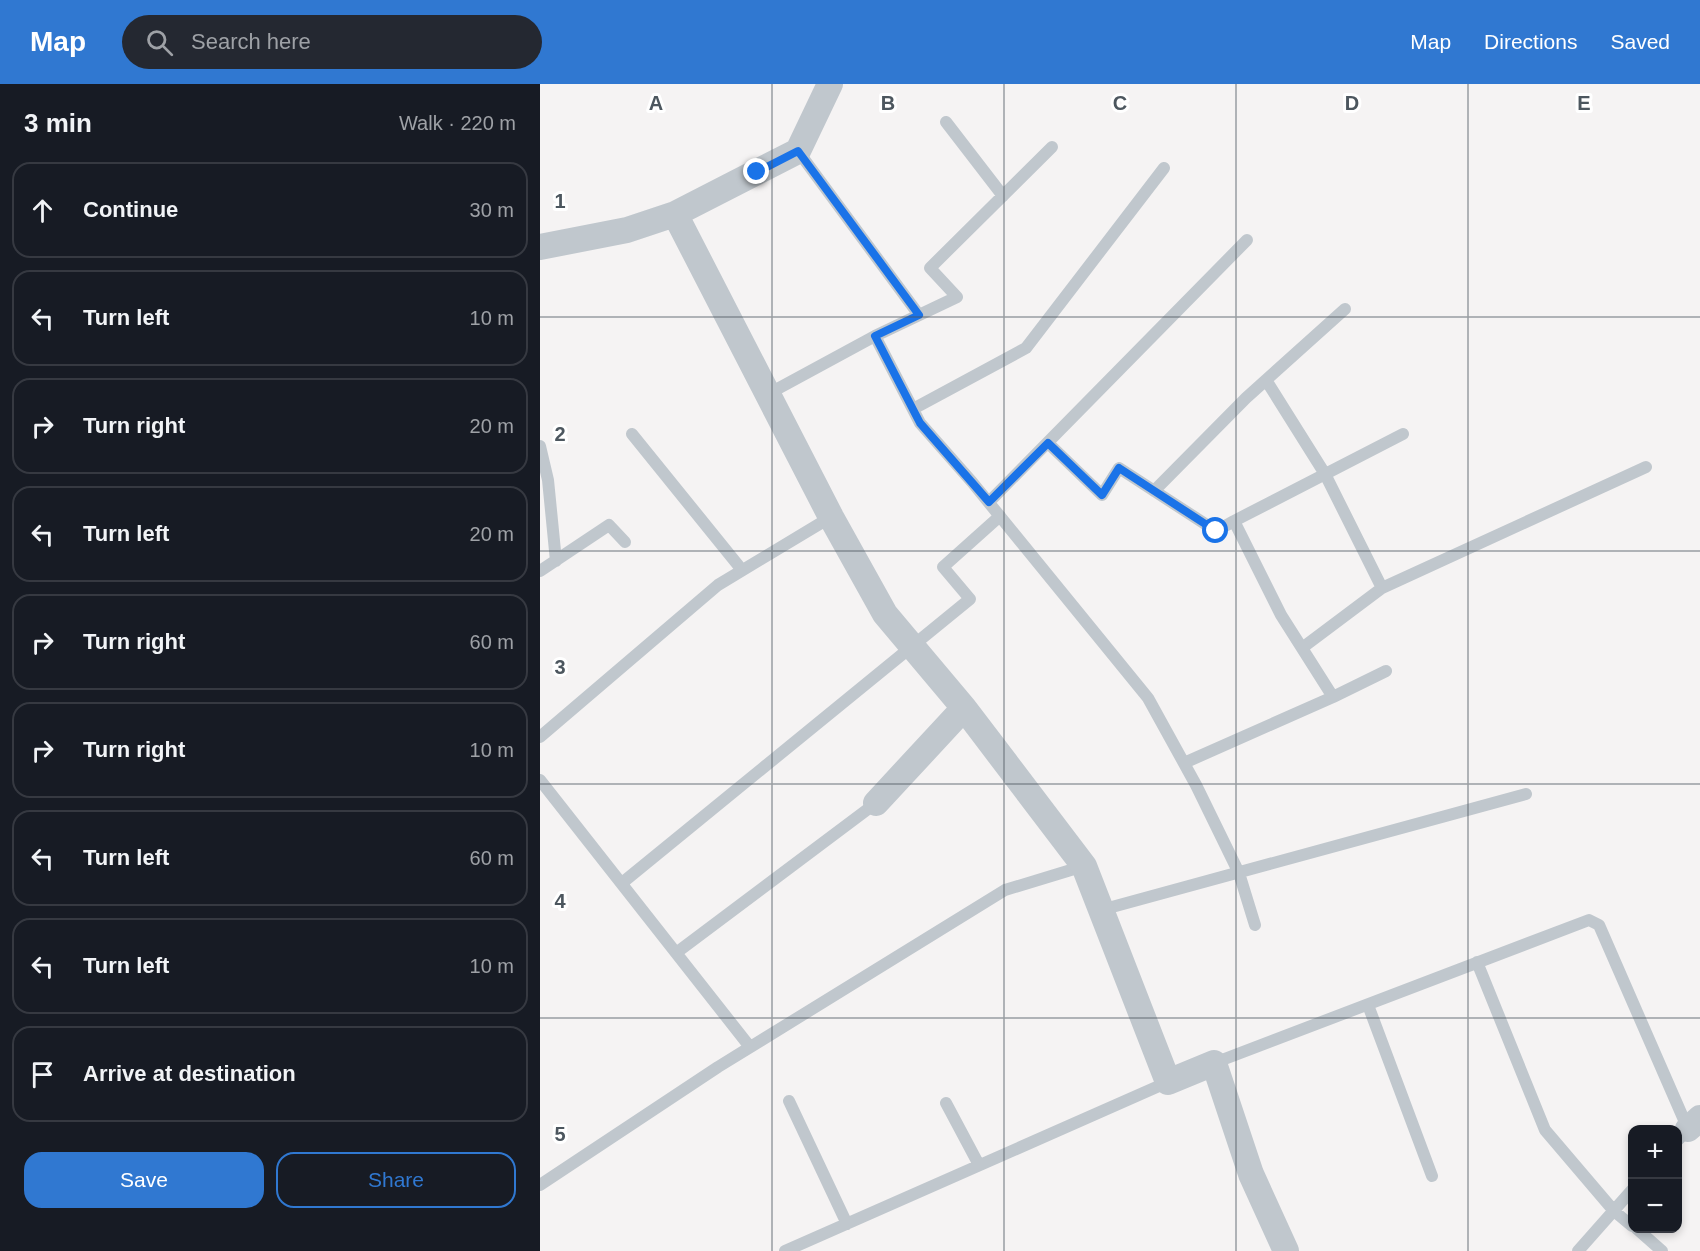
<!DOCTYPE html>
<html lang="en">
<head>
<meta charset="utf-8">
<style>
	body { margin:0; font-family:Arial,sans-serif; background:#242831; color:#f1f3f6 }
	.controls { position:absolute; right:18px; bottom:18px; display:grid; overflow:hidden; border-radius:12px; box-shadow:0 3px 9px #0003 }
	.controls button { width:54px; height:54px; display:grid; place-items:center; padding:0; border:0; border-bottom:2px solid #363941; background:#171b24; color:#f1f3f6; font:30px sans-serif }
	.stop { position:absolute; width:18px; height:18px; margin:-14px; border:4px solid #1a73e8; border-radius:50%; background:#fff }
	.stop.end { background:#1a73e8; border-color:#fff; box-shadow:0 2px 6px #0008 }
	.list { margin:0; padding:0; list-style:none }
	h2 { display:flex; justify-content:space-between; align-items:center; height:78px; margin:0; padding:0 24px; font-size:26px }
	h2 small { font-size:20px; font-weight:400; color:#9ea1a6 }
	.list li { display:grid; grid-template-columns:39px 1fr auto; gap:18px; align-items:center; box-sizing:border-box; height:96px; margin:0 12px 12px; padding:0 12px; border:2px solid #363941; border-radius:18px }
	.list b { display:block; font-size:22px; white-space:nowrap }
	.list em { font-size:20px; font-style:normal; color:#9ea1a6 }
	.actions { display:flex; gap:12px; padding:18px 24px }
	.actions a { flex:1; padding:14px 0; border:2px solid #3078d1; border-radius:18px; text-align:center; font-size:21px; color:#3078d1 }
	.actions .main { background:#3078d1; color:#fff }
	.icon { flex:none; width:33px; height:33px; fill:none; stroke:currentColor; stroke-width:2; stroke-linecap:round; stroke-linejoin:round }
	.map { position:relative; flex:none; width:1160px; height:1167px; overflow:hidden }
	header { display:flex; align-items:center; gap:36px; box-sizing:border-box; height:84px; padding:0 30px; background:#3078d1; color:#fff }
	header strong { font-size:28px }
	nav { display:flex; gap:33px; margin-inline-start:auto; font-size:21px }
	.search { width:420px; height:54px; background:#242831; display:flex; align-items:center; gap:15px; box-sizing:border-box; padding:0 21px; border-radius:33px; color:#9ea1a6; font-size:22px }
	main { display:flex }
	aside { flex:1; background:#171b24 }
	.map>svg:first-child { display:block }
</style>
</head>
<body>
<header>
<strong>Map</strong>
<div class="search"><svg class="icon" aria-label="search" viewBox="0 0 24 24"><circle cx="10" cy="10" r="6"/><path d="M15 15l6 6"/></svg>Search here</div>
<nav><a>Map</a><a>Directions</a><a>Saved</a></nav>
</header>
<main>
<aside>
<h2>3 min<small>Walk · 220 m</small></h2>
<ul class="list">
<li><svg class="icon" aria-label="ahead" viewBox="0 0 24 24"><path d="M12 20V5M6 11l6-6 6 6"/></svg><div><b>Continue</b></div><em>30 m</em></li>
<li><svg class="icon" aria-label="left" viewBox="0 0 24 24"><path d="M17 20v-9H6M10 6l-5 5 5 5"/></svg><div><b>Turn left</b></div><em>10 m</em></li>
<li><svg class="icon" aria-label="right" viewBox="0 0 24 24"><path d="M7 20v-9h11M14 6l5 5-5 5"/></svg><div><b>Turn right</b></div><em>20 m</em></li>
<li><svg class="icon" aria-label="left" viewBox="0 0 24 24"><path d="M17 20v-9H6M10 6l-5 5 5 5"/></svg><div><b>Turn left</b></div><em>20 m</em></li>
<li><svg class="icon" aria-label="right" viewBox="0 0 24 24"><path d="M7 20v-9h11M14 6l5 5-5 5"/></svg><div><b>Turn right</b></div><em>60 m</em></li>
<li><svg class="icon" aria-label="right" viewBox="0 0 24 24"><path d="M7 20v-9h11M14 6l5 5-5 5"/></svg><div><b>Turn right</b></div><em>10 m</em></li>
<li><svg class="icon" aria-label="left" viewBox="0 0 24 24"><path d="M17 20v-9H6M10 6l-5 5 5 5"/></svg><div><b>Turn left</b></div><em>60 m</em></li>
<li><svg class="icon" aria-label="left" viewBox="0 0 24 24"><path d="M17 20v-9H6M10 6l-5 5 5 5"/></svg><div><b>Turn left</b></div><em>10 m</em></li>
<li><svg class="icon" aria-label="arrive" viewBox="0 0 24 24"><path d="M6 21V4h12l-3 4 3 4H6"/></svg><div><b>Arrive at destination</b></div></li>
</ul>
<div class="actions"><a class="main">Save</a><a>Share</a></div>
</aside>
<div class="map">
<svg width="1160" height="1167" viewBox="0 0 1160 1167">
	<rect width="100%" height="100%" fill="#f5f3f3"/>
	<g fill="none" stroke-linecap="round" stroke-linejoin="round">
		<path stroke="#c0c7cd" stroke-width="12" d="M406 38 463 112
			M258 67 379 231
			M335 252 380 339 432 398 608 614 656 701 699 789 715 841
			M726 296 785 390 842 504
			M228 310 335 252 417 213 390 184 512 63
			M373 325 486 264 624 84
			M92 350 202 486
			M508 359 562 411 579 384 676 447 694 437 741 531 793 613
			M0 362 8 396 16 477
			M614 407 706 314 805 225
			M449 418 707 156
			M694 437 863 350
			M0 487 69 441 85 458
			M762 564 842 504 1106 383
			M0 653 178 501 291 433
			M644 679 793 613 846 587
			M0 696 210 963
			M82 799 430 515 403 483 460 432
			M561 826 986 710
			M136 869 336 719
			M937 878 1005 1046 1074 1127 1092 1142
			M828 921 892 1092
			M674 979 1049 836 1059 841 1148 1045 1138 1056
			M249 1017 307 1140
			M406 1019 439 1081
			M0 1101 178 983 465 806 544 782
			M1096 1144 1122 1167
			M245 1167 628 998
			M1038 1167 1092 1106"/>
		<path stroke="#c0c7cd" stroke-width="26" d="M135 130 291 433 345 530 424 624 544 782 628 998 674 979 711 1090 746 1167
			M0 163 87 146 135 130 258 67 290 0
			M336 719 424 624
			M1148 1045 1160 1034"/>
	</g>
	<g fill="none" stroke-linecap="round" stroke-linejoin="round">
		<path stroke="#1a73e8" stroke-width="8" d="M217 88 258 67 379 231 335 252 380 339 449 418 508 359 562 411 579 384 676 447"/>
	</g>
	<path fill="none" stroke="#4c565e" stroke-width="1.5" stroke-opacity="0.55" d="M232 0V1167M464 0V1167M696 0V1167M928 0V1167M0 233H1160M0 467H1160M0 700H1160M0 934H1160"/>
	<g font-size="20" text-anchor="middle" font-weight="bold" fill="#4c565e" stroke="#fff" stroke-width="6" stroke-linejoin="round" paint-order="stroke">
		<text x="116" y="26">A</text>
		<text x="348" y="26">B</text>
		<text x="580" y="26">C</text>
		<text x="812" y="26">D</text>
		<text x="1044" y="26">E</text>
		<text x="20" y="124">1</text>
		<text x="20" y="357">2</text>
		<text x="20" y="590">3</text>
		<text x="20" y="824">4</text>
		<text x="20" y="1057">5</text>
	</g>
</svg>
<div class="controls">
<button>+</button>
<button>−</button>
</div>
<div class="stop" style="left:676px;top:447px"></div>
<div class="stop end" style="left:217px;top:88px"></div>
</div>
</main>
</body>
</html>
